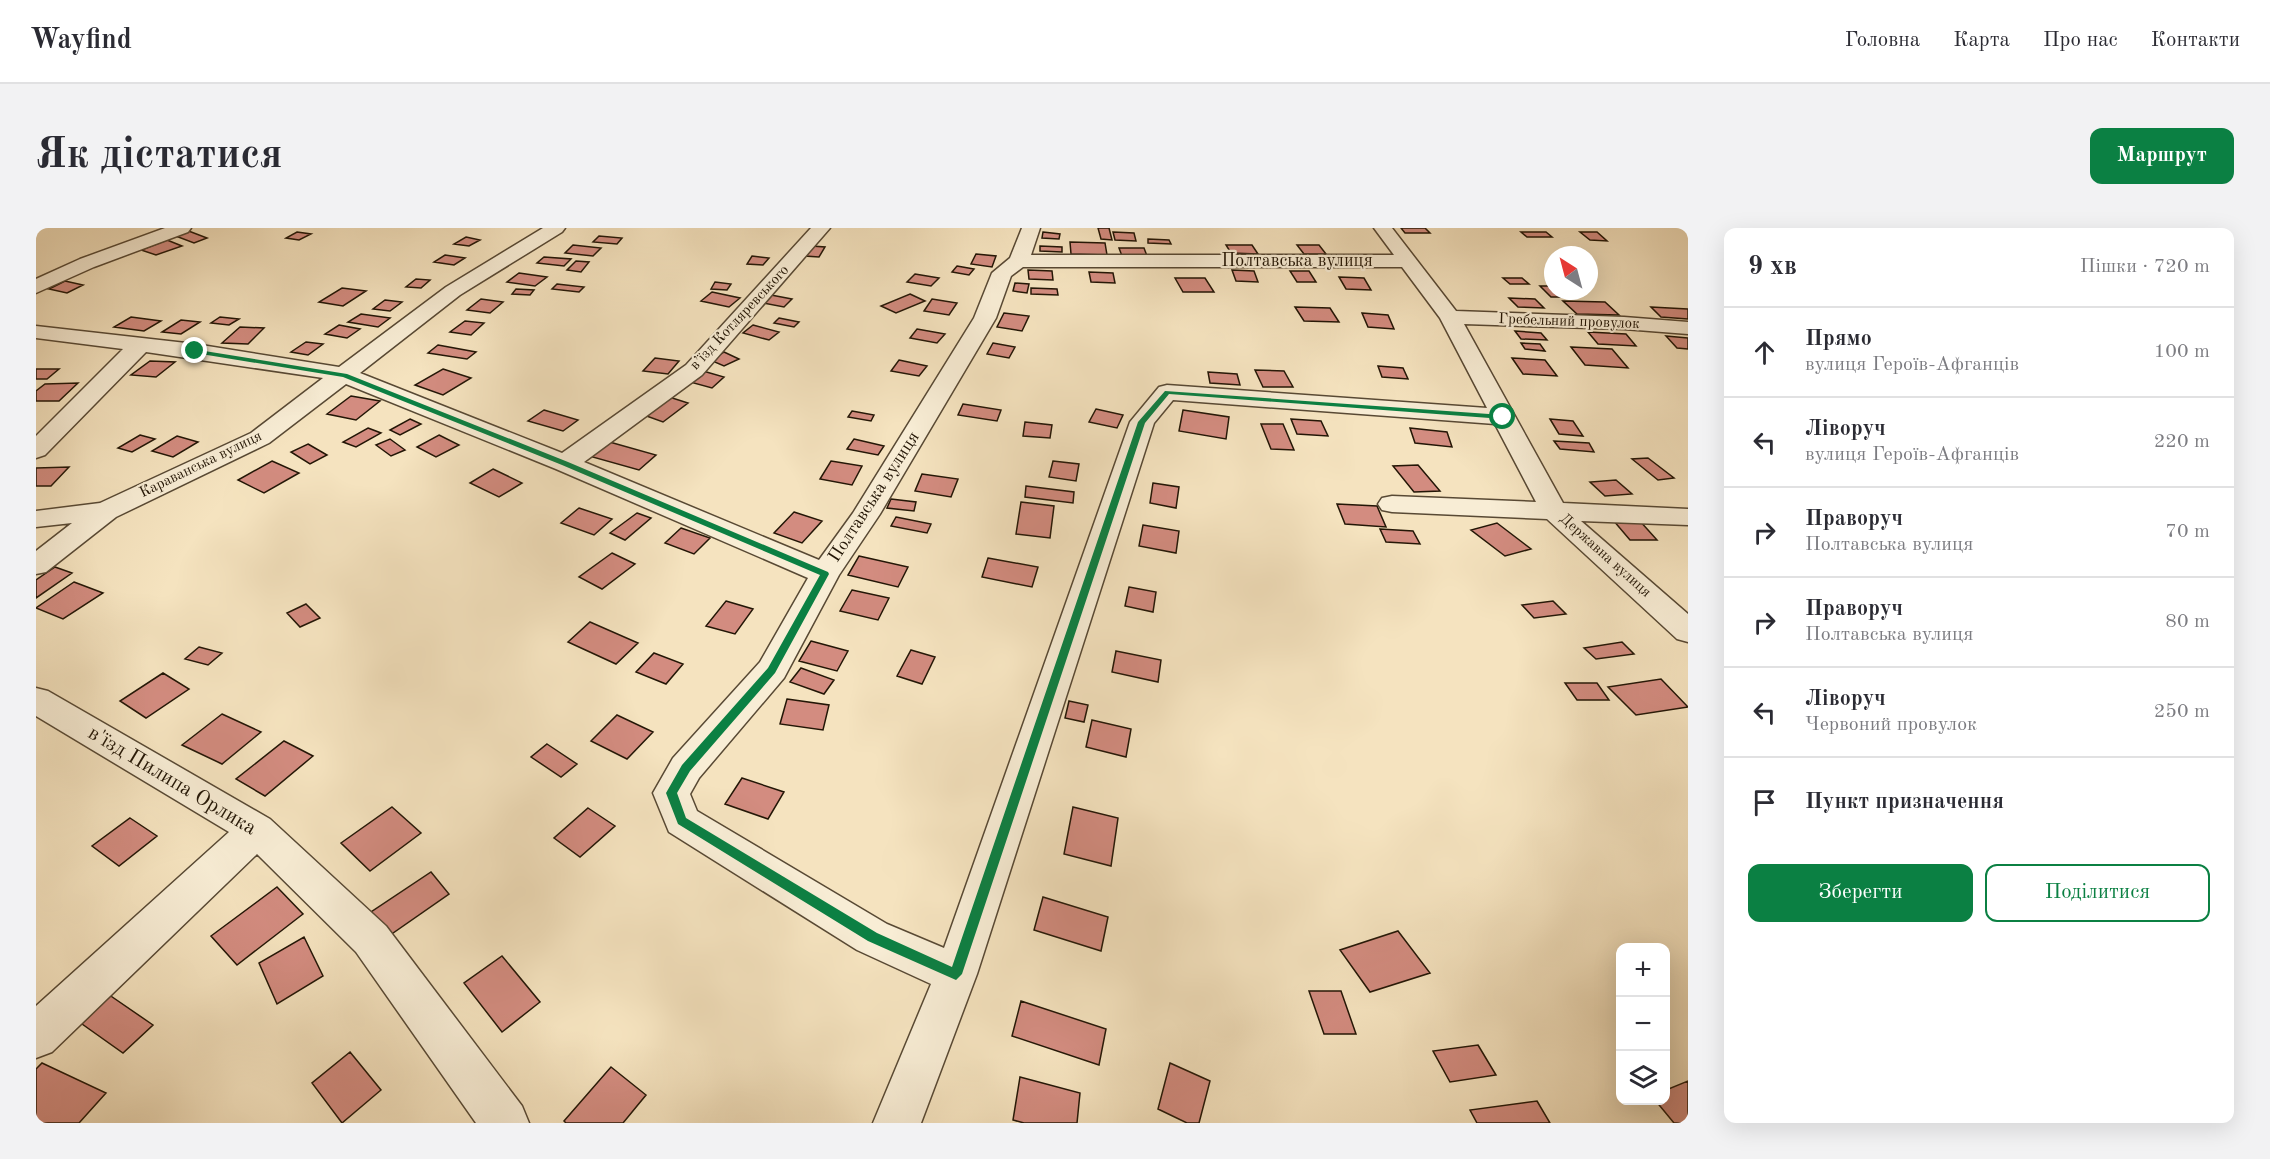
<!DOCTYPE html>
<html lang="uk">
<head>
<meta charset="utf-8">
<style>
	body { margin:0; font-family:"Old Standard TT",serif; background:#f2f2f3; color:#2b2b33 }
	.controls { position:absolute; right:18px; bottom:18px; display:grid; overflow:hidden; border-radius:12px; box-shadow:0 6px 24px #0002 }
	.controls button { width:54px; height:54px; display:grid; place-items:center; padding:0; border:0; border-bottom:2px solid #e1e1e2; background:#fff; color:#2b2b33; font:30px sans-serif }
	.compass { position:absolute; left:1508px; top:18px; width:54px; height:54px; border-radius:50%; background:#fff; box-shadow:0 6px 24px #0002; rotate:324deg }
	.stop { position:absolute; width:18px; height:18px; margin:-14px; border:4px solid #0b8043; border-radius:50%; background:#fff }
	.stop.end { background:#0b8043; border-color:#fff; box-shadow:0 2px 6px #0008 }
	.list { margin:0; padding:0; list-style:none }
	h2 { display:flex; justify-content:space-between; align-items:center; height:78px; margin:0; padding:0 24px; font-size:26px }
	h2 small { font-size:20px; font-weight:400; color:#7c7c81 }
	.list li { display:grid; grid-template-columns:39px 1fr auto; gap:18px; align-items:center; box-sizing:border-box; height:90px; padding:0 24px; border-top:2px solid #e1e1e2 }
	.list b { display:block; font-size:22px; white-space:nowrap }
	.list p { margin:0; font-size:20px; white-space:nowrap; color:#7c7c81 }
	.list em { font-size:20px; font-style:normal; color:#7c7c81 }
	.actions { display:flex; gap:12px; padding:18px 24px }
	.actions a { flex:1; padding:14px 0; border:2px solid #0b8043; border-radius:12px; text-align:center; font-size:21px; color:#0b8043 }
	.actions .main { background:#0b8043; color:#fff }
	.icon { flex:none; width:33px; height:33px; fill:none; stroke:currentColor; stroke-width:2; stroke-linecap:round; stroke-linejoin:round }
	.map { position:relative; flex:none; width:1652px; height:895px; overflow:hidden; border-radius:12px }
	header { display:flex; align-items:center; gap:36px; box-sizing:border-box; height:84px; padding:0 30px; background:#fff; border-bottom:2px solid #e1e1e2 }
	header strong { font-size:28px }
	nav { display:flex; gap:33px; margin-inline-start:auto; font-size:21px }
	.intro { display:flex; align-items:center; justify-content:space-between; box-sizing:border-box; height:144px; padding:0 36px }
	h1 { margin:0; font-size:42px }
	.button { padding:15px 27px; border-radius:12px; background:#0b8043; color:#fff; font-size:21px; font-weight:700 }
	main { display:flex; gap:36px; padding:0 36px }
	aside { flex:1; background:#fff; border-radius:12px; box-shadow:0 6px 24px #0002 }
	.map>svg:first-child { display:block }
</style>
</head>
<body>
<header>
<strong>Wayfind</strong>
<nav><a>Головна</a><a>Карта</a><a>Про нас</a><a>Контакти</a></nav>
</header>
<div class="intro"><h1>Як дістатися</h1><a class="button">Маршрут</a></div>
<main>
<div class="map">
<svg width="1652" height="895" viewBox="0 0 1652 895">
	<rect width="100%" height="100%" fill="#f5e3bf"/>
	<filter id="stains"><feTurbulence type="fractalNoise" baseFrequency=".00333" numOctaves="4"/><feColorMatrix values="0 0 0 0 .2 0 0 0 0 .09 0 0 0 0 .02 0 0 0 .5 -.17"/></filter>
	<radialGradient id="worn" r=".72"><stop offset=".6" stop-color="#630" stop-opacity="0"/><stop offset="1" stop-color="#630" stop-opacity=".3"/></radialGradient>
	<path fill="#d38c80" stroke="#231606" stroke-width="1.5" d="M1062 0H1073L1076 12 1065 11Z
		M1365 0H1389L1394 5H1369Z
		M150 2 171 10 158 15 137 7Z
		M261 4 275 6 263 12 250 10Z
		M1007 4 1024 6 1023 11 1006 10Z
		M1077 4 1098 5 1100 13 1079 12Z
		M1485 4H1510L1516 9H1491Z
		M1544 4H1561L1571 13 1554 12Z
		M563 8 586 10 581 16 557 14Z
		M430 9 444 12 433 18 418 16Z
		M1112 11 1133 12 1135 16 1112 15Z
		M131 12 146 18 120 27 105 22Z
		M1034 14 1069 15 1071 27 1035 26Z
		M537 17 565 20 557 28 529 25Z
		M1190 17H1216L1222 26 1195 25Z
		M1261 17H1283L1290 26H1268Z
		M775 18 789 19 783 29 769 28Z
		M1004 18 1026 19V24L1004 23Z
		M1083 20H1108L1111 28H1086Z
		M940 26 960 28 956 39 935 36Z
		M409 27 429 30 418 37 398 34Z
		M716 28 733 30 727 37 711 36Z
		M508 29 535 31 528 38 501 35Z
		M540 33 553 34 545 44 531 42Z
		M921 38 938 41 933 47 916 44Z
		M992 42 1016 43 1017 52 993 51Z
		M1196 42 1218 43 1222 54 1200 53Z
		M1254 43H1273L1280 54H1261Z
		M1053 44 1077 45 1079 55 1055 54Z
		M483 45 511 49 499 58 471 54Z
		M879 46 903 50 895 58 871 54Z
		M1303 49 1328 50 1335 62 1310 61Z
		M1139 50H1169L1178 64H1147Z
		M1467 50H1486L1493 56H1474Z
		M380 51 394 52 385 60 370 59Z
		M29 53 47 57 31 65 13 61Z
		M679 54 695 56 691 62 675 61Z
		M979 55 993 56 991 65 977 63Z
		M521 56 548 59 543 64 516 61Z
		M1504 58H1517V63H1523L1530 69H1515Z
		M306 60 330 63 307 78 283 74Z
		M995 60 1021 61 1022 67 995 66Z
		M480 61 498 62 494 67 476 66Z
		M676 64 704 70 693 79 665 73Z
		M874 66 889 73 860 85 845 78Z
		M735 67 756 71 748 79 727 75Z
		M1473 70 1499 71 1508 80 1482 79Z
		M445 71 467 74 454 85 431 82Z
		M896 71 921 75 913 87 888 83Z
		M349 72 366 74 354 83 337 81Z
		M1527 73 1569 74 1583 87 1541 86Z
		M1259 79 1294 80 1303 94 1268 93Z
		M1615 79 1652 81V91L1625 89Z
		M968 85 993 88 986 103 961 99Z
		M1326 85 1352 87 1358 101 1332 99Z
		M325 86 354 90 342 99 312 94Z
		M95 89 125 93 108 103 78 99Z
		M184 89 203 91 193 97 175 95Z
		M743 90 763 94 758 99 738 95Z
		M145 92 164 94 145 106 126 104Z
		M429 93 448 95 435 107 414 104Z
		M303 97 324 101 311 110 289 106Z
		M717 97 743 104 733 112 707 105Z
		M204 99 228 100 212 116 186 115Z
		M881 101 909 106 901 115 874 110Z
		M1479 103 1505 105 1511 112 1485 111Z
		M1552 104 1590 106 1600 118 1562 116Z
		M1630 108 1652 110V121L1641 120Z
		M270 114 287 116 272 127 255 124Z
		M957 115 979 119 973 130 951 126Z
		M1485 115 1504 116 1509 123 1489 121Z
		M402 117 440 124 431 131 392 125Z
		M1535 119 1576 121 1592 140 1549 137Z
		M688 124 703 131 688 138 674 132Z
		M619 130 643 133 632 146 607 143Z
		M1476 130 1509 132 1521 148 1487 146Z
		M863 132 891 138 883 148 855 143Z
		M114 133 139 134 120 149 95 147Z
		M1342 138 1367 140 1372 151 1346 149Z
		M0 141H23L11 151H0Z
		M407 141 435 150 407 167 379 157Z
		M1219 142 1248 143 1257 159H1227Z
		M667 143 688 149 676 160 654 154Z
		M1172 144 1201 146 1204 157 1174 155Z
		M42 155 23 173H0V163L9 156Z
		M315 168 344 173 320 192 291 186Z
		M630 168 652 175 627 194 605 186Z
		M927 176 965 182 961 193 922 187Z
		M1060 181 1087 187 1081 200 1053 194Z
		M508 182 542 192 527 203 492 193Z
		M1147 182 1193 189 1190 211 1143 203Z
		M816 183 838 187 835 193 812 189Z
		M374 191 385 196 364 207 354 202Z
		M1255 191 1285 193 1292 208 1261 206Z
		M1514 191 1537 193 1547 208 1523 206Z
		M989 194 1016 197 1014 210 987 208Z
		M1225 196H1247L1258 222 1235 221Z
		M332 200 345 205 320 219 307 214Z
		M1374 200 1411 204 1416 219 1379 215Z
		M104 207 119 211 96 224 82 220Z
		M403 207 423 217 400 229 381 219Z
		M141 208 162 214 137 229 116 223Z
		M354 211 369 222 355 228 340 217Z
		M818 211 848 218 842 227 811 221Z
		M570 213 620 227 603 242 553 228Z
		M1518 213 1553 215 1558 224 1524 221Z
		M272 216 291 227 274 236 255 224Z
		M1612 230 1638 250 1622 252 1596 231Z
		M236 233 263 245 228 265 202 252Z
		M795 233 826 238 816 257 784 251Z
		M1017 233 1043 236 1040 253 1013 249Z
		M1382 237 1404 263 1378 264 1357 238Z
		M33 239 15 258H0V240Z
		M457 241 486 255 463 269 434 255Z
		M886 246 922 251 915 269 879 263Z
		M1580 252 1596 266 1569 268 1554 254Z
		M1117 255 1143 259 1140 280 1114 275Z
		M990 258 1038 264 1037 275 989 269Z
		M855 271 880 274 878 283 851 280Z
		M985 274 1018 278 1014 310 980 306Z
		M1301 276 1341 278 1350 299 1309 296Z
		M543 280 576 291 558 307 525 295Z
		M758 284 786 293 766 315 738 305Z
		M601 285 615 290 589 312 574 305Z
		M860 289 895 296 891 305 855 298Z
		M1577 292H1603L1621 312H1594Z
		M1461 295 1495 321 1469 328 1435 302Z
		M1107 297 1143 303 1140 325 1103 318Z
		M645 300 674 310 658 326 629 315Z
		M1344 301 1377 303 1384 316 1350 314Z
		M576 325 599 336 566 361 543 349Z
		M823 328 872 339 862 359 812 347Z
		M952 330 1002 339 996 359 946 349Z
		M19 339 36 345 0 370V352Z
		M38 354 67 365 27 391 0 380Z
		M1093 359 1120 364 1117 384 1089 378Z
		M816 362 853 370 842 392 804 383Z
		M690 373 717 381 699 406 670 398Z
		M1517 373 1530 386 1498 390 1486 377Z
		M270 376 284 390 264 399 251 385Z
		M554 394 602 415 580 436 532 414Z
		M775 413 812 423 801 443 763 433Z
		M1586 414 1598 426 1560 431 1548 420Z
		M163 419 186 425 172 437 149 431Z
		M875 422 899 429 886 456 861 448Z
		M1080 423 1125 432 1122 454 1076 444Z
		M618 425 647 436 630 456 600 444Z
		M765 440 798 452 788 466 754 454Z
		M127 445 153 461 110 490 84 473Z
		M1625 451 1652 479 1600 487 1572 459Z
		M1529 455H1561L1573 472H1541Z
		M751 471 793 477 787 502 744 496Z
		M1033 473 1052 477 1048 494 1029 490Z
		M186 486 225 504 186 536 146 517Z
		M581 487 617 504 591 531 555 513Z
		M1056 492 1095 501 1090 529 1050 519Z
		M248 513 277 528 229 568 200 551Z
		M511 516 541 536 525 549 495 529Z
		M706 550 748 564 732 591 689 576Z
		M356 579 385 605 334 643 305 615Z
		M1037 579 1082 590 1075 638 1028 626Z
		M552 580 579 598 544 629 518 610Z
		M94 590 121 608 83 638 56 618Z
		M395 644 413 666 347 712 329 688Z
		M241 659 267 686 201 737 175 708Z
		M1007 669 1072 689 1065 723 998 702Z
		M1362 703 1394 745 1334 764 1304 722Z
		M268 709 287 748 241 776 223 735Z
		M466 728 504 774 466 804 428 755Z
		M1273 763H1305L1320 806H1288Z
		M69 764 117 797 87 825 39 791Z
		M985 773 1070 801 1063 837 976 808Z
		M1442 817 1460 847 1414 854 1397 823Z
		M314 824 345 862 306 895 276 855Z
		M6 835 70 865 43 895H5L0 893V841Z
		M1134 835 1174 853 1163 895H1151L1122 881Z
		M575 839 610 867 587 895H530L528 893Z
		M984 849 1044 865 1041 895H988L977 892Z
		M1652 853V895H1638L1619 872H1630V862Z
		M1501 873 1514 895H1441L1434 882Z"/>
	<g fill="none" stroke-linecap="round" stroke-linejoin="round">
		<defs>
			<path id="minor" d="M129 0H155L152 4 58 39 0 65V51L44 31Z
				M507 0H529L526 4 424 67 324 145 526 225 650 137 775 0H794L666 147 548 234 783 332 817 285 938 90 956 45 974 30 986 0H1004L995 27H1358L1338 0H1356L1420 83 1588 89 1652 94V106L1588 101 1428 96 1527 275 1652 281V297L1545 293 1652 386V414L1641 411 1511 291 1356 284 1346 282 1342 276 1346 270 1356 268 1500 274 1459 196 1137 172 1118 195 941 746 885 895H837L895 756 821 722 633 604 617 565 637 530 724 434 772 350 520 241 310 156 233 215 80 289 10 344 0 346V323L36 295 0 299V283L64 275 215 205 287 150 110 124 9 227 0 230V208L87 121 0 110V98L159 116 303 139 410 59ZM987 39H1366L1404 90 1451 180 1131 157 1123 159 1094 194 908 720 851 696 661 583 654 566 663 550 748 450 803 347 844 286 960 90 975 48Z
				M0 460 12 463 234 591 350 698 486 878 493 895H440L320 724 221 626 16 824 0 830V778L193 604 0 488Z"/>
		</defs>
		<use href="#minor" stroke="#584934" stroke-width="3"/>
		<use href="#minor" fill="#f8edd5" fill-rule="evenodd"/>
	</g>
	<path fill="#0b8043" d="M156 121 311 146 532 234 792 344 793 346 739 445 654 543 641 565 650 590 841 705 916 739 1102 194 1129 163 1467 187 1470 189 1467 191 1133 166 1109 195 926 746 920 752 832 713 642 596 630 565 646 537 732 440 784 347 526 237 307 149 159 125Z"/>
	<g text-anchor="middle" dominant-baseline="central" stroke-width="4.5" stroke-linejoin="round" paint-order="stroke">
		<g font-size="15" fill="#231606" stroke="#f8edd5">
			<text transform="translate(704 90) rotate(-47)">в’їзд Котляревського</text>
			<text transform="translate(1533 94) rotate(2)">Гребельний провулок</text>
			<text transform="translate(165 237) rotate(-26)">Караванська вулиця</text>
			<text transform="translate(1569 328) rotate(42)">Державна вулиця</text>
		</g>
		<g font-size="18" fill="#231606" stroke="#f8edd5">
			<text x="1261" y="33">Полтавська вулиця</text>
			<text transform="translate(838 269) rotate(-57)">Полтавська вулиця</text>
		</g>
		<g font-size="21" fill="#231606" stroke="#f8edd5">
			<text transform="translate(136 553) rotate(31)">в'їзд Пилипа Орлика</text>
		</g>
	</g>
	<rect width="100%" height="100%" filter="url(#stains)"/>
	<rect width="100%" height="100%" fill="url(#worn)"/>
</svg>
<div class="controls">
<button>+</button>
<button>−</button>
<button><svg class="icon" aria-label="layers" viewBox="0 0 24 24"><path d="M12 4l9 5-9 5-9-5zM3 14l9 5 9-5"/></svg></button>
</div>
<svg class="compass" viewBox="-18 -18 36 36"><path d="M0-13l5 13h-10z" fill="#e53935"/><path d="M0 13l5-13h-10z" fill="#7c7c81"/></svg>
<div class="stop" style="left:1467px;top:189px"></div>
<div class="stop end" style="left:159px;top:123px"></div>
</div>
<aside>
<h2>9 хв<small>Пішки · 720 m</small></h2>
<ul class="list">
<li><svg class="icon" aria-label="ahead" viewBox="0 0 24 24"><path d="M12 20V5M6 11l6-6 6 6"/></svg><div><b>Прямо</b><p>вулиця Героїв-Афганців</p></div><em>100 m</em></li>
<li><svg class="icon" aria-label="left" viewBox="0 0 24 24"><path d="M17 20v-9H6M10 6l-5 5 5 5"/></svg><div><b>Ліворуч</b><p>вулиця Героїв-Афганців</p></div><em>220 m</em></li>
<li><svg class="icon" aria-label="right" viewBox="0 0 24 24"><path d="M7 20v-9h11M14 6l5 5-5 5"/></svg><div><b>Праворуч</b><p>Полтавська вулиця</p></div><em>70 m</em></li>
<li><svg class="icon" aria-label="right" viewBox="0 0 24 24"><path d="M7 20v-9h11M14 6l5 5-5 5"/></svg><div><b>Праворуч</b><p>Полтавська вулиця</p></div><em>80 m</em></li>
<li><svg class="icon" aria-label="left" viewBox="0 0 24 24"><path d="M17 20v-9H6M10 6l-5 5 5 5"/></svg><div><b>Ліворуч</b><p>Червоний провулок</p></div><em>250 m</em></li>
<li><svg class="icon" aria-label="arrive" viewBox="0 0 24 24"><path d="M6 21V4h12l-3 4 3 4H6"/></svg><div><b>Пункт призначення</b></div></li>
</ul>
<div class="actions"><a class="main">Зберегти</a><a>Поділитися</a></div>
</aside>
</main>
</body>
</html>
